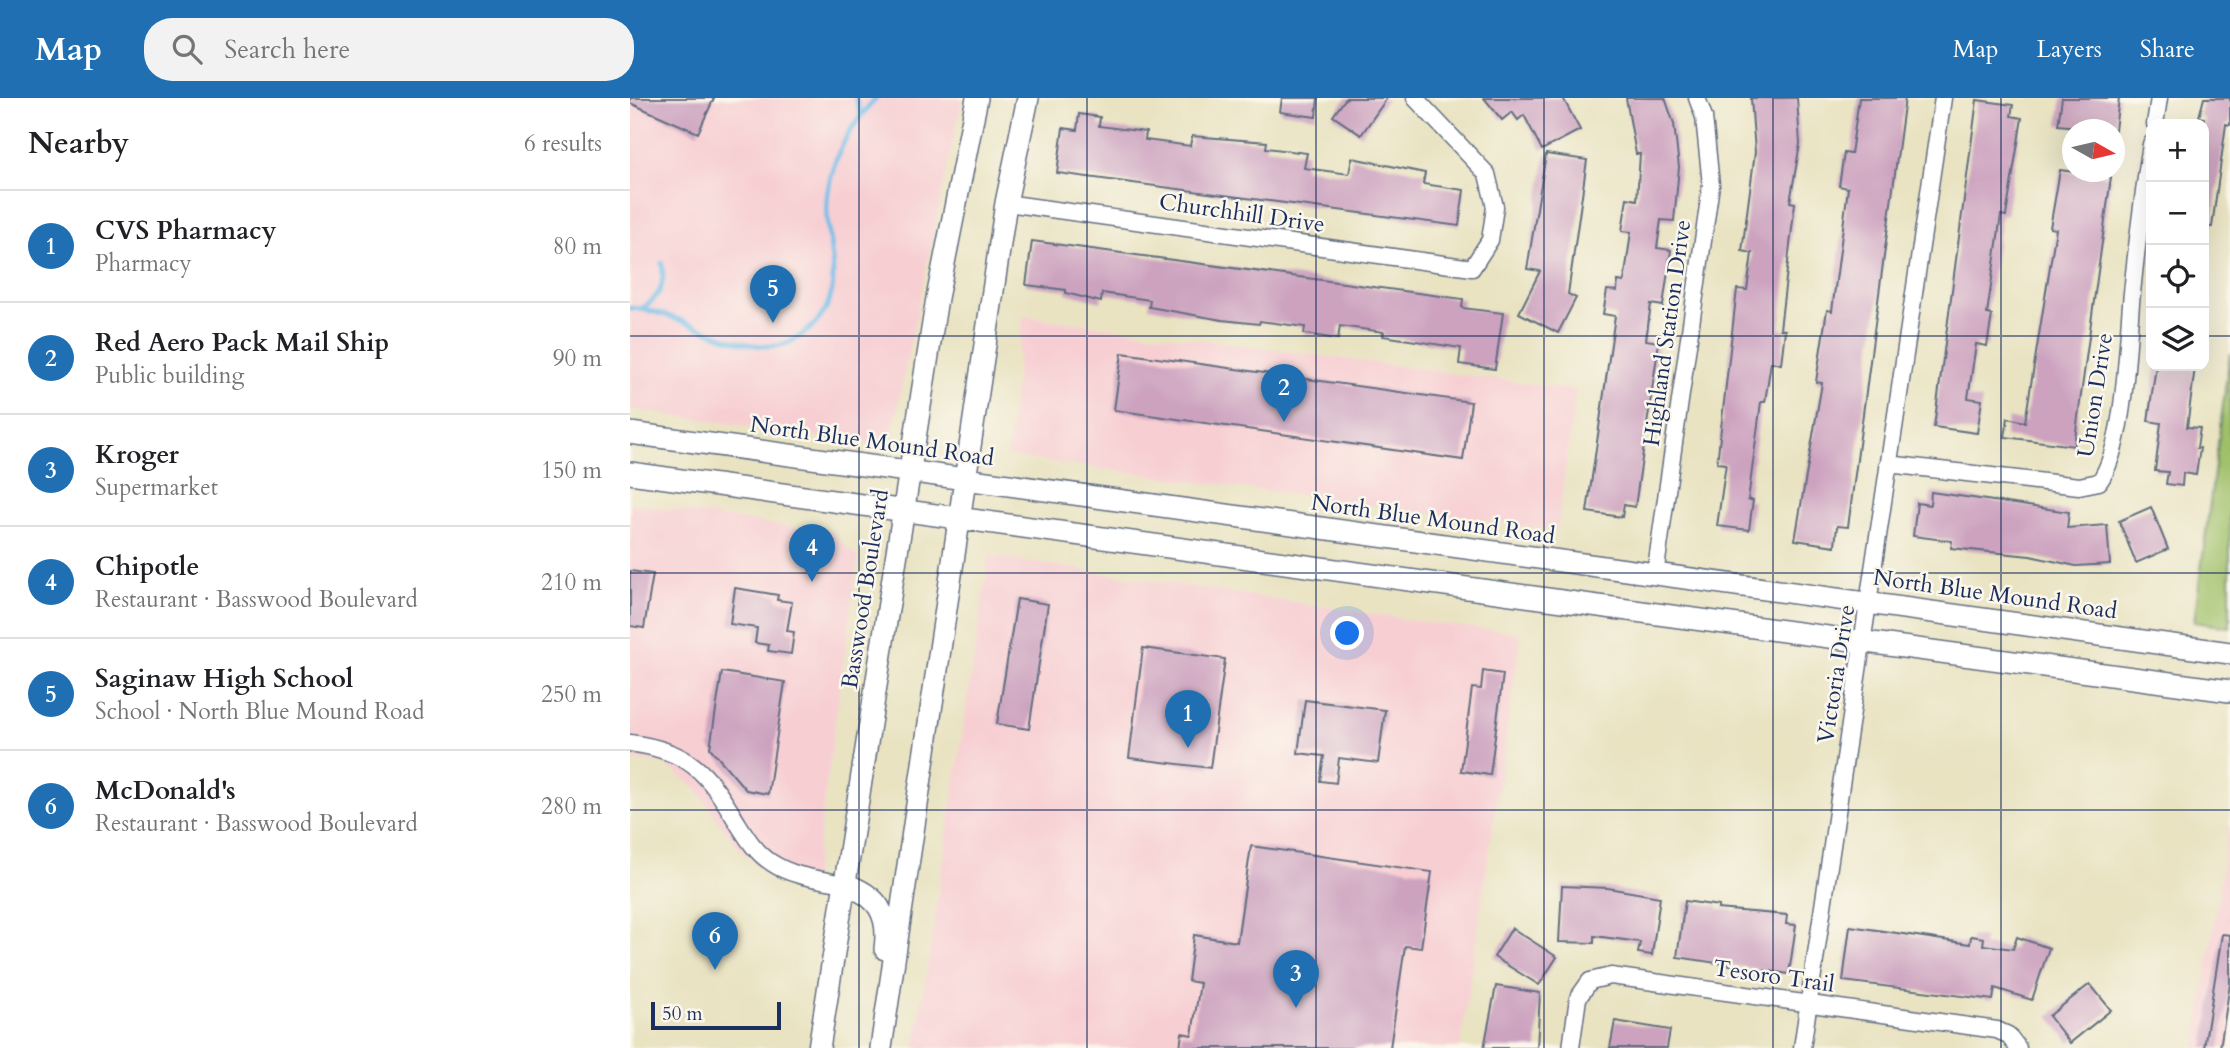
<!DOCTYPE html>
<html lang="en">
<head>
<meta charset="utf-8">
<style>
	body { margin:0; font-family:Cardo,serif; background:#f2f2f2; color:#202124 }
	.controls { position:absolute; right:21px; top:21px; display:grid; overflow:hidden; border-radius:14px; box-shadow:0 7px 28px #0002 }
	.controls button { width:63px; height:63px; display:grid; place-items:center; padding:0; border:0; border-bottom:2px solid #e0e0e0; background:#fff; color:#202124; font:35px sans-serif }
	.compass { position:absolute; left:1432px; top:21px; width:63px; height:63px; border-radius:50%; background:#fff; box-shadow:0 7px 28px #0002; rotate:98deg }
	.scale { position:absolute; left:21px; bottom:18px; width:130px; box-sizing:border-box; padding-left:7px; border:4px solid #1b2f5e; border-top:0; font-size:19px; line-height:24px; white-space:nowrap; color:#1b2f5e; -webkit-text-stroke:5px #fbf7ec; paint-order:stroke }
	.you { position:absolute; left:718px; top:536px; width:24px; height:24px; margin:-18px; border:5px solid #fff; border-radius:50%; background:#1a73e8; box-shadow:0 0 0 10px #1a73e833 }
	.badge { display:grid; place-items:center; width:46px; height:46px; border-radius:50%; background:#1f6fb2; color:#fff; font-size:23px; font-weight:700 }
	.pin { position:absolute; translate:-50% -58px; filter:drop-shadow(0 2px 4px #0008) }
	.pin::after { content:''; position:absolute; top:37px; width:24px; height:21px; background:inherit; clip-path:polygon(0 0,100% 0,50% 100%) }
	.list { margin:0; padding:0; list-style:none }
	h2 { display:flex; justify-content:space-between; align-items:center; height:91px; margin:0; padding:0 28px; font-size:30px }
	h2 small { font-size:23px; font-weight:400; color:#757577 }
	.list li { display:grid; grid-template-columns:46px 1fr auto; gap:21px; align-items:center; box-sizing:border-box; height:112px; padding:0 28px; border-top:2px solid #e0e0e0 }
	.list b { display:block; font-size:26px; white-space:nowrap }
	.list p { margin:0; font-size:23px; white-space:nowrap; color:#757577 }
	.list em { font-size:23px; font-style:normal; color:#757577 }
	.icon { flex:none; width:38px; height:38px; fill:none; stroke:currentColor; stroke-width:2; stroke-linecap:round; stroke-linejoin:round }
	.map { position:relative; flex:none; width:1600px; height:950px; overflow:hidden }
	header { display:flex; align-items:center; gap:42px; box-sizing:border-box; height:98px; padding:0 35px; background:#1f6fb2; color:#fff }
	header strong { font-size:33px }
	nav { display:flex; gap:38px; margin-inline-start:auto; font-size:24px }
	.search { width:490px; height:63px; background:#f2f2f2; display:flex; align-items:center; gap:18px; box-sizing:border-box; padding:0 24px; border-radius:28px; color:#757577; font-size:26px }
	main { display:flex }
	aside { flex:1; background:#fff }
	.map>svg:first-child { display:block }
</style>
</head>
<body>
<header>
<strong>Map</strong>
<div class="search"><svg class="icon" aria-label="search" viewBox="0 0 24 24"><circle cx="10" cy="10" r="6"/><path d="M15 15l6 6"/></svg>Search here</div>
<nav><a>Map</a><a>Layers</a><a>Share</a></nav>
</header>
<main>
<aside>
<h2>Nearby<small>6 results</small></h2>
<ul class="list">
<li><span class="badge">1</span><div><b>CVS Pharmacy</b><p>Pharmacy</p></div><em>80 m</em></li>
<li><span class="badge">2</span><div><b>Red Aero Pack Mail Ship</b><p>Public building</p></div><em>90 m</em></li>
<li><span class="badge">3</span><div><b>Kroger</b><p>Supermarket</p></div><em>150 m</em></li>
<li><span class="badge">4</span><div><b>Chipotle</b><p>Restaurant · Basswood Boulevard</p></div><em>210 m</em></li>
<li><span class="badge">5</span><div><b>Saginaw High School</b><p>School · North Blue Mound Road</p></div><em>250 m</em></li>
<li><span class="badge">6</span><div><b>McDonald's</b><p>Restaurant · Basswood Boulevard</p></div><em>280 m</em></li>
</ul>
</aside>
<div class="map">
<svg width="1600" height="950" viewBox="0 0 1600 950">
	<rect width="100%" height="100%" fill="#fbf7ec"/>
	<filter id="ink" filterUnits="userSpaceOnUse"><feTurbulence type="fractalNoise" baseFrequency=".0143" numOctaves="2"/><feDisplacementMap in="SourceGraphic" scale="14" xChannelSelector="R" yChannelSelector="G"/><feConvolveMatrix kernelMatrix="1 2 1 2 8 2 1 2 1" color-interpolation-filters="sRGB"/></filter>
	<filter id="wash" filterUnits="userSpaceOnUse"><feTurbulence type="fractalNoise" baseFrequency=".00686" numOctaves="4" result="noise"/><feDisplacementMap in="SourceGraphic" scale="28" xChannelSelector="R" yChannelSelector="G"/><feGaussianBlur stdDeviation="1.57" result="paint"/><feColorMatrix in="noise" values="0 0 0 0 0 0 0 0 0 0 0 0 0 0 0 0 0 1.4 0 .05"/><feComposite in="paint" operator="in"/></filter>
	<g filter="url(#wash)">
		<rect width="100%" height="100%" fill="#e9e3c2"/>
		<path fill="#f7cfd3" d="M0 0H332L259 349 0 311Z
			M393 218 946 292 927 432 377 358Z
			M0 406 203 435 228 460 182 790 157 786 133 774 107 749 66 690 35 666 0 661Z
			M359 458 808 526 891 535 830 950H285Z
			M1600 721V950H1565Z"/>
		<path fill="#9fbf67" stroke="#5d7762" stroke-width="2" d="M1600 255V529L1564 524Z"/>
		<g fill="none" stroke-linecap="round" stroke-linejoin="round">
			<path stroke="#6ebce8" stroke-width="5" d="M226 0 231 17
				M0 210C49 213 90 247 138 248 154 249 166 242 177 233 225 196 190 142 198 93 204 54 220 29 246 0
				M11 211C31 199 35 186 32 165"/>
		</g>
		<g id="blocks">
			<path fill="#cca2bf" d="M0 0H84L68 35 0 5Z
				M652 0H688L686 19 650 14Z
				M716 0H757L731 37 703 18Z
				M854 0H933L950 32 912 52 894 17 888 22 882 14 872 22Z
				M996 0H1035L1044 26 1049 69 1044 123 1031 122 1027 150 1041 152 1033 208 1021 206 1016 242 1029 244 1005 409 994 407 992 419 957 414 985 218 973 216 977 192 987 193 988 183 994 184 1001 134 992 133 997 100 1007 102 1010 56H1006Z
				M1121 0H1167L1170 46 1160 104 1165 105 1150 231 1155 232 1151 266 1141 264 1135 304H1131L1118 402H1123L1119 432 1087 428 1096 366 1087 365 1107 191 1117 192 1122 155 1112 153 1125 54Z
				M1229 0H1275L1218 429 1207 428 1205 448 1165 442 1192 285 1186 284 1191 250 1197 212 1202 213 1213 129 1218 90 1209 88 1214 55 1221 56Z
				M1432 0H1489L1485 32 1428 27Z
				M1574 0H1600V27L1596 26 1582 129H1574V20L1569 19Z
				M1347 2 1383 7 1381 18 1392 20 1376 118 1371 117 1357 216 1362 217 1357 248 1346 246 1338 300 1352 302 1347 335 1304 329Z
				M449 16 470 19 469 28 516 34 515 42 560 48 562 38 637 44 636 50 677 55 674 70 719 76 722 60 795 75 793 86 834 92 829 128 427 75 433 30 447 32Z
				M916 56 957 62 938 196 946 200 928 235 889 215 910 173 897 171Z
				M1430 72 1481 79 1444 348 1375 339 1378 320 1395 324 1426 131 1420 130Z
				M402 143 833 201 832 210 873 215 865 271 829 266 831 250 753 238 754 234 710 228 708 241 674 236 675 229 630 223 629 226 592 222 519 209 520 202 472 195 471 204 436 195V192L396 187Z
				M492 255 841 304 833 362 484 312Z
				M1526 268 1565 269 1557 329 1570 330 1567 350H1570L1566 377 1553 375 1552 388 1536 386 1538 374 1525 373 1531 325 1518 323Z
				M1301 394 1439 414 1437 430 1477 427 1480 466 1446 468 1400 458 1321 450 1322 443 1283 438 1287 405 1300 407Z
				M1521 409 1538 451 1506 465 1489 423Z
				M0 473 23 476 14 530 0 528Z
				M105 490 148 497 147 502 162 504 157 533 164 534 161 556 138 553 139 547 125 545 127 530 100 526Z
				M387 501 418 506 399 631 367 626Z
				M513 550 595 561 580 670 499 660Z
				M853 573 873 576 860 677 831 673 842 590 851 591Z
				M92 574 155 584 138 696 116 692 80 650Z
				M675 602 755 612 748 665 709 660 706 685 690 683 694 658 668 655Z
				M621 748 802 774 791 850 775 848 760 950H550L552 935 562 937 570 885 558 883 564 837 607 844Z
				M932 788 978 790 1030 799 1022 857 1008 855 1010 844 964 838V845L929 844Z
				M1055 803 1089 808 1088 811 1157 817 1156 826 1166 827 1159 876 1047 859Z
				M1220 828 1340 846 1341 838 1354 840 1353 847 1383 851 1387 839 1419 850 1402 902 1365 890 1363 902 1213 883Z
				M882 830 927 859 909 887 864 859Z
				M1592 836 1600 837V886L1590 950H1574Z
				M1460 886 1481 912 1440 945 1419 918Z
				M866 888 910 895 907 950H854Z
				M985 923 1040 932 1037 950H980Z"/>
		</g>
	</g>
	<g filter="url(#ink)">
		<use href="#blocks" fill-opacity="0" stroke="#636e81" stroke-width="2"/>
		<g fill="none" stroke-linecap="round" stroke-linejoin="round">
			<defs>
				<path id="minor" d="M1525 26 1529 0
					M376 105 842 170 860 142 865 109 857 76 785 0
					M1258 366 1449 388 1469 384C1496 348 1497 242 1502 195 1507 145 1513 96 1521 46
					M1025 477 1081 87 1074 19 1067 0
					M0 645C60 653 77 674 107 724 117 740 126 755 142 765 163 779 190 781 214 786
					M941 950 948 900 960 883 981 878 1367 932 1378 937 1388 950
					M1172 950 1313 0"/>
				<path id="secondary" d="M0 335 1600 555
					M0 375C534 444 1066 525 1600 593
					M214 786C247 797 260 815 255 851
					M189 950 307 200 347 0
					M251 950 376 105 398 0"/>
			</defs>
			<use href="#minor" stroke="#636e81" stroke-width="19"/>
			<use href="#secondary" stroke="#636e81" stroke-width="24"/>
			<use href="#minor" stroke="#fff" stroke-width="16"/>
			<use href="#secondary" stroke="#fff" stroke-width="21"/>
		</g>
	</g>
	<path fill="none" stroke="#1b2f5e" stroke-width="2" stroke-opacity="0.55" d="M229 0V950M457 0V950M686 0V950M914 0V950M1143 0V950M1371 0V950M0 238H1521M1574 238H1600M0 475H1600M0 712H1600"/>
	<g text-anchor="middle" dominant-baseline="central" stroke-width="5" stroke-linejoin="round" paint-order="stroke">
		<g font-size="23" fill="#1b2f5e" stroke="#fbf7ec">
			<text transform="translate(612 115) rotate(8)">Churchhill Drive</text>
			<text transform="translate(1037 235) rotate(-82)">Highland Station Drive</text>
			<text transform="translate(1465 297) rotate(-81)">Union Drive</text>
			<text transform="translate(242 343) rotate(8)">North Blue Mound Road</text>
			<text transform="translate(803 421) rotate(8)">North Blue Mound Road</text>
			<text transform="translate(235 491) rotate(-81)">Basswood Boulevard</text>
			<text transform="translate(1365 496) rotate(8)">North Blue Mound Road</text>
			<text transform="translate(1206 576) rotate(-81)">Victoria Drive</text>
			<text transform="translate(1144 878) rotate(8)">Tesoro Trail</text>
		</g>
	</g>
</svg>
<div class="controls">
<button>+</button>
<button>−</button>
<button><svg class="icon" aria-label="locate" viewBox="0 0 24 24"><circle cx="12" cy="12" r="6"/><path d="M12 2v4M12 18v4M2 12h4M18 12h4"/></svg></button>
<button><svg class="icon" aria-label="layers" viewBox="0 0 24 24"><path d="M12 4l9 5-9 5-9-5zM3 14l9 5 9-5"/></svg></button>
</div>
<svg class="compass" viewBox="-18 -18 36 36"><path d="M0-13l5 13h-10z" fill="#e53935"/><path d="M0 13l5-13h-10z" fill="#757577"/></svg>
<div class="scale">50 m</div>
<div class="you"></div>
<div class="pin badge" style="left:558px;top:650px">1</div>
<div class="pin badge" style="left:654px;top:324px">2</div>
<div class="pin badge" style="left:666px;top:910px">3</div>
<div class="pin badge" style="left:182px;top:484px">4</div>
<div class="pin badge" style="left:143px;top:225px">5</div>
<div class="pin badge" style="left:85px;top:872px">6</div>
</div>
</main>
</body>
</html>
